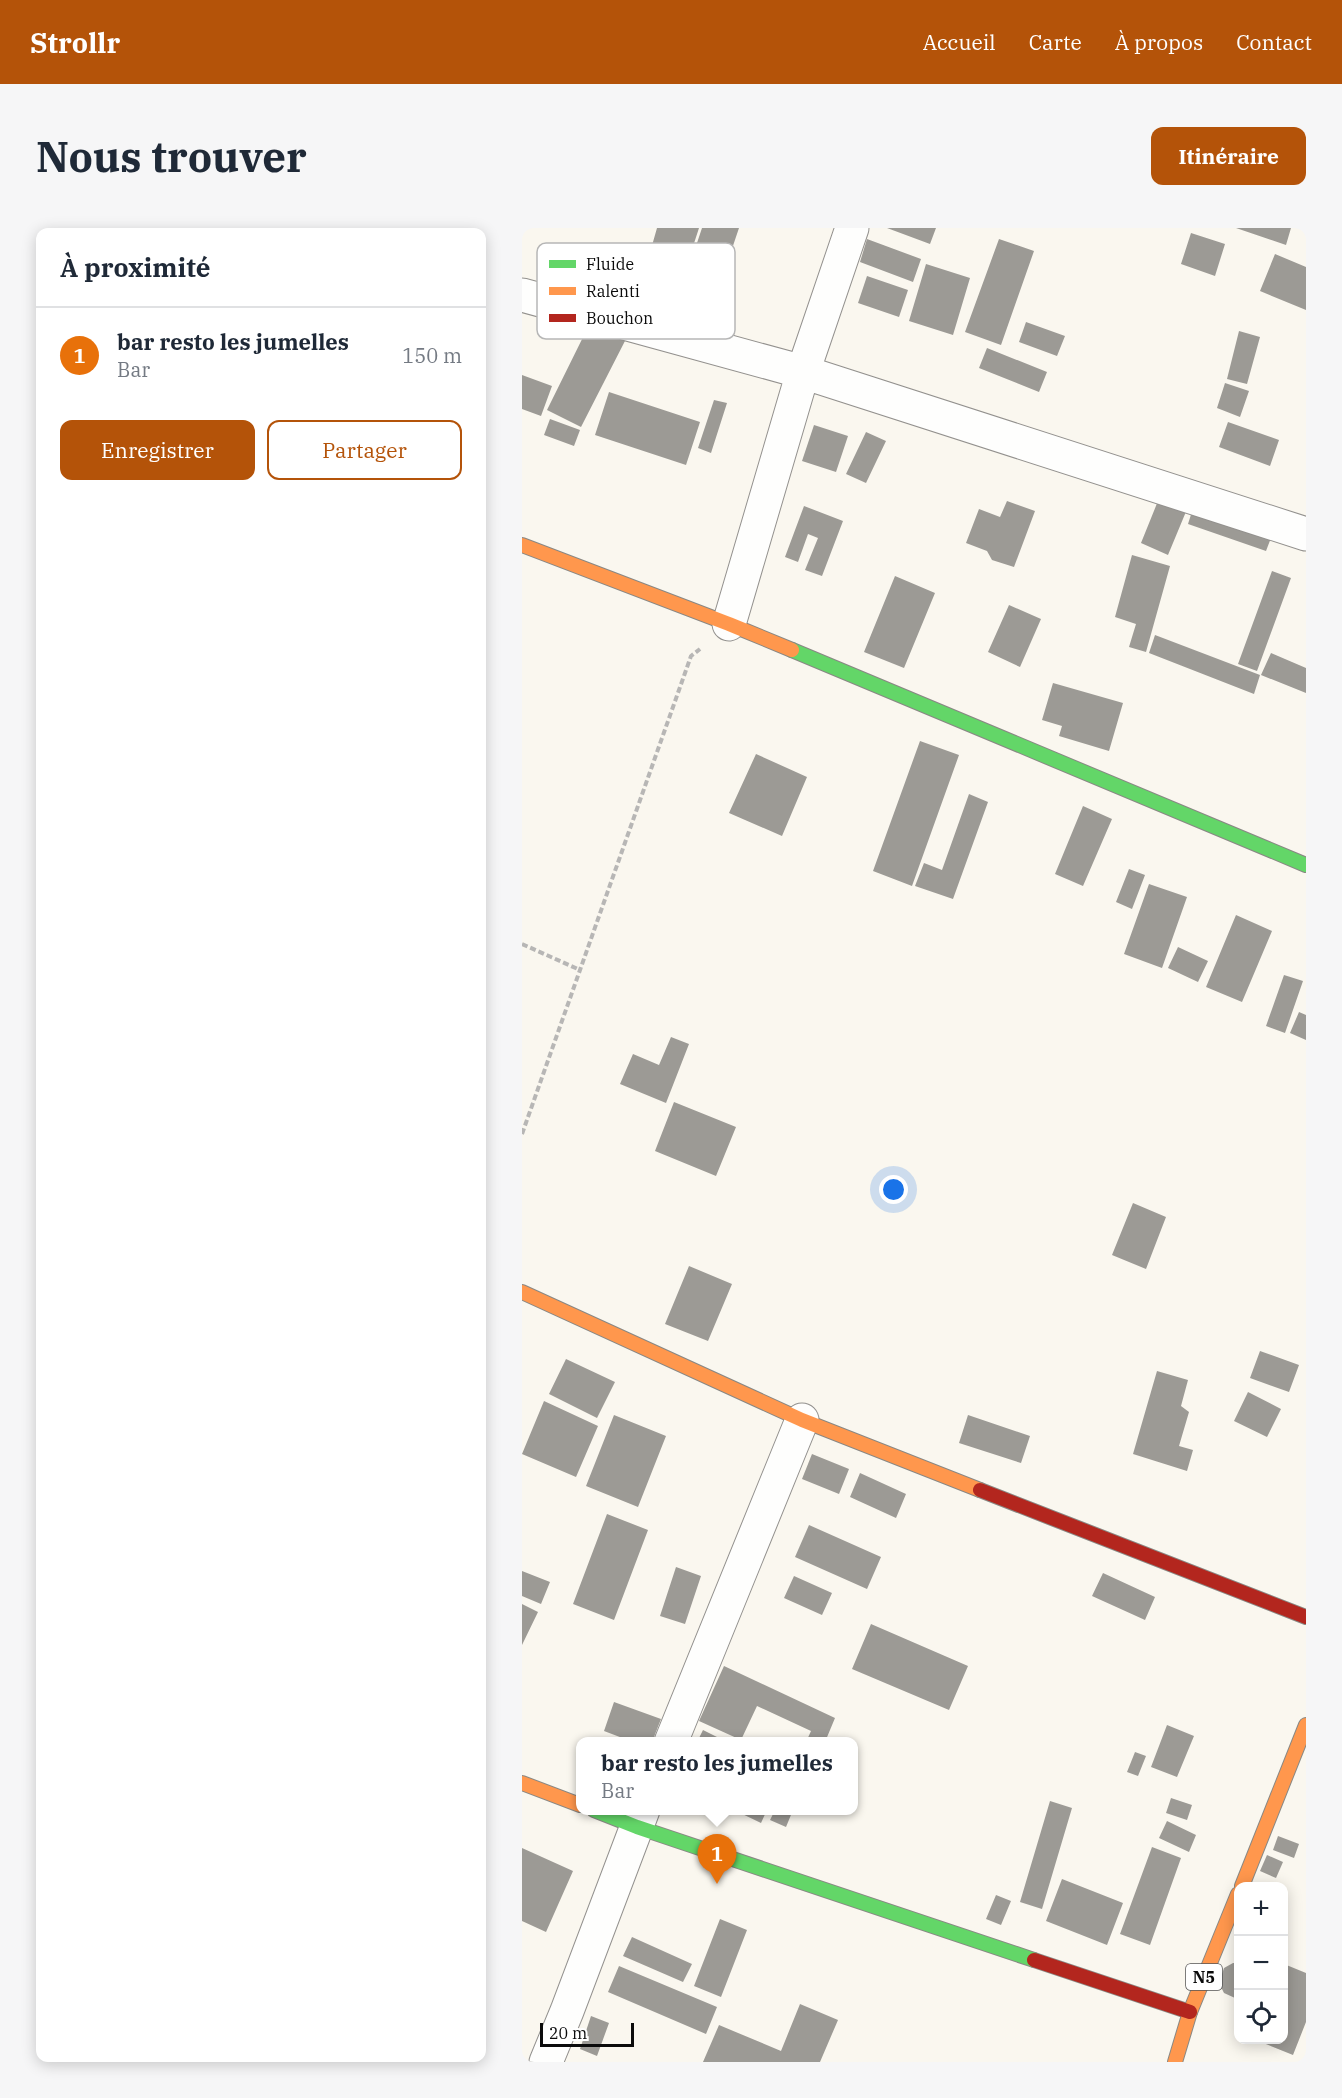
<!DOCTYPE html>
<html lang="fr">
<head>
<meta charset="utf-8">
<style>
	body { margin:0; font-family:"IBM Plex Serif",serif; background:#f6f6f7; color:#1f2937 }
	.controls { position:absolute; right:18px; bottom:18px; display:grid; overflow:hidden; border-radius:12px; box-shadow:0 3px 15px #0003 }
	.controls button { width:54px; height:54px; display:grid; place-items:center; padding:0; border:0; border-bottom:2px solid #e0e1e3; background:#fff; color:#1f2937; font:30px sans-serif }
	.scale { position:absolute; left:18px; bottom:15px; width:94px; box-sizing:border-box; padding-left:6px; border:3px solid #0b0b0b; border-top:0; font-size:16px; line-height:21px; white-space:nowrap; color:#0b0b0b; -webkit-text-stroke:4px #fff; paint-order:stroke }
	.you { position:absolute; left:372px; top:962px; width:21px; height:21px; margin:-15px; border:4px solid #fff; border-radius:50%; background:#1a73e8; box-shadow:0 0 0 9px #1a73e833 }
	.badge { display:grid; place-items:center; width:39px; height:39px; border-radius:50%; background:#b45309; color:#fff; font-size:20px; font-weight:700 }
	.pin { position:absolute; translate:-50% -50px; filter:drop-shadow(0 2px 3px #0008) }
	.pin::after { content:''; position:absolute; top:32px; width:21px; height:18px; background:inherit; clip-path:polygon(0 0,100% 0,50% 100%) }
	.popup { position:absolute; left:54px; top:1509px; width:282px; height:78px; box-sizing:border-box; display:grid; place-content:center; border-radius:12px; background:#fff; filter:drop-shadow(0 2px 4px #0005); font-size:20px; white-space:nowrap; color:#747a83 }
	.popup b { font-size:22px; color:#1f2937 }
	.popup::after { content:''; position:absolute; left:50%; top:100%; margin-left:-12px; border:12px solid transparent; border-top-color:#fff }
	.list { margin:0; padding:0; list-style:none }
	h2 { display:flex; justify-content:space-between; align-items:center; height:78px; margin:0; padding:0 24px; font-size:26px }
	h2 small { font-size:20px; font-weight:400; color:#747a83 }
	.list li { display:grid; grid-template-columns:39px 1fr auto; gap:18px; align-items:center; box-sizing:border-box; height:96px; padding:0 24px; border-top:2px solid #e0e1e3 }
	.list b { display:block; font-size:22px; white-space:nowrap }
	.list p { margin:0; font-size:20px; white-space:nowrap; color:#747a83 }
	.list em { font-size:20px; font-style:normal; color:#747a83 }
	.actions { display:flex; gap:12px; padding:18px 24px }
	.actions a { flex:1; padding:14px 0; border:2px solid #b45309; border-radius:12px; text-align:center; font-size:21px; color:#b45309 }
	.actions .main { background:#b45309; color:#fff }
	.icon { flex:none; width:33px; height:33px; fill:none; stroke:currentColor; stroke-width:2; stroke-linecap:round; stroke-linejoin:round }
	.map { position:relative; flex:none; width:784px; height:1834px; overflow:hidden; border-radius:12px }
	header { display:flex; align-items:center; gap:36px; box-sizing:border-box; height:84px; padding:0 30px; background:#b45309; color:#fff }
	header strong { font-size:28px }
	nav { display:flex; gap:33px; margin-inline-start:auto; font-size:21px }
	.intro { display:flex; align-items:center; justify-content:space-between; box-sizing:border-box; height:144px; padding:0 36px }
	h1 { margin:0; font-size:42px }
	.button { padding:15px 27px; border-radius:12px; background:#b45309; color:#fff; font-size:21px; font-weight:700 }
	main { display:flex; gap:36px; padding:0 36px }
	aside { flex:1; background:#fff; border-radius:12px; box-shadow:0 3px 15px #0003 }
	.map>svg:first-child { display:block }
</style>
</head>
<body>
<header>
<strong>Strollr</strong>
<nav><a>Accueil</a><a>Carte</a><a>À propos</a><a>Contact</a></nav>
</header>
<div class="intro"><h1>Nous trouver</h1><a class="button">Itinéraire</a></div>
<main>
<aside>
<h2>À proximité<small></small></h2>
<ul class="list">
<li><span class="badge" style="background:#e8710a">1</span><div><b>bar resto les jumelles</b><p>Bar</p></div><em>150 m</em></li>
</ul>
<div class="actions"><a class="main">Enregistrer</a><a>Partager</a></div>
</aside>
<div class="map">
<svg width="784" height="1834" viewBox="0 0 784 1834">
	<rect width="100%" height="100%" fill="#faf7ef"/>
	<path fill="#9c9a95" d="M135 0H177L164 40 127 28Z
		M180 0H217L189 83 156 72Z
		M365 0H414L408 16Z
		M714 0H769L764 17Z
		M669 5 703 16 693 48 659 36Z
		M345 11 399 31 391 54 338 34Z
		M477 11 512 23 479 117 443 104Z
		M753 26 784 39V82L738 63Z
		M404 36 448 50 431 107 387 93Z
		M345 48 386 62 377 89 336 75Z
		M69 93 104 111 59 199 25 182Z
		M504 94 543 108 535 128 497 114Z
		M717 103 738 109 725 156 705 151Z
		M465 120 525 144 517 164 457 140Z
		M0 147 30 158 19 188 0 181Z
		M703 155 727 163 718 189 695 180Z
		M87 164 178 194 164 237 73 207Z
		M192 172 205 175 189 225 176 220Z
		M28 191 58 202 52 218 22 207Z
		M706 194 757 212 748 238 697 219Z
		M292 197 326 208 314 244 280 233Z
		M344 204 364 213 344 255 324 246Z
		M640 263 668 274 646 327 619 315Z
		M485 273 513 283 492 339 470 332 465 323 444 315 457 281 478 289Z
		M673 274 752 302 744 323 666 296Z
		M282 278 321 293 300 348 283 342 296 310 286 306 276 334 263 329Z
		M610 327 648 338 624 424 607 419 614 396 593 389Z
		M750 343 769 350 735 443 716 436Z
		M373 348 413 365 382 440 342 424Z
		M487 377 519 391 498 439 466 424Z
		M633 407 738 447 732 466 627 425Z
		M749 425 784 440V465L739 447Z
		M531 455 601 475 587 523 537 508 540 498 520 492Z
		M398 513 437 527 390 658 351 643Z
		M234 526 285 549 260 608 207 585Z
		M447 566 466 574 431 671 393 658 402 635 420 642Z
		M561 578 590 591 561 658 533 646Z
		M607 641 623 647 610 681 594 674Z
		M627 656 665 669 640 740 602 726Z
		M714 687 750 703 720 774 684 759Z
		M656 719 686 733 676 754 646 740Z
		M762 747 781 753 763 805 744 798Z
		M777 784 784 787V812L768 805Z
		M149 809 167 816 144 875 98 856 111 826 137 837Z
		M152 874 214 899 194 948 133 923Z
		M611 975 644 989 624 1041 590 1027Z
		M167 1038 210 1056 186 1113 143 1096Z
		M738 1123 777 1137 767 1164 728 1150Z
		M44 1131 93 1154 75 1190 27 1166Z
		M635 1143 666 1152 659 1178 667 1184 657 1218 671 1222 665 1243 611 1226Z
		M726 1164 759 1181 745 1209 712 1193Z
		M22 1173 76 1198 54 1249 0 1226Z
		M92 1187 144 1208 116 1279 64 1258Z
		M446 1187 508 1208 499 1235 437 1215Z
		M290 1226 327 1241 317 1266 280 1251Z
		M338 1245 384 1266 374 1290 328 1269Z
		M85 1286 126 1302 92 1392 51 1376Z
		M287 1297 359 1329 345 1361 273 1329Z
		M154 1339 179 1348 163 1396 138 1388Z
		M0 1343 28 1354 19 1376 0 1368Z
		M581 1345 633 1369 623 1392 570 1368Z
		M272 1348 310 1365 300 1387 262 1370Z
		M0 1376 16 1384 0 1417Z
		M349 1396 446 1438 427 1482 330 1441Z
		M202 1438 313 1490 303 1514H284L289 1503 235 1478 219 1512 177 1493Z
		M92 1474 139 1491 130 1514H111L82 1503Z
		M645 1497 672 1508 655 1549 629 1539Z
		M181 1502 205 1514H175Z
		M613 1524 624 1528 616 1548 605 1544Z
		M649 1570 670 1577 665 1592 644 1585Z
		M528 1573 550 1580 520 1681 498 1674Z
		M212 1582H245L239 1595Z
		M253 1582H271L264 1599 248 1592Z
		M645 1593 674 1607 667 1624 637 1610Z
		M756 1608 777 1616 772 1630 751 1622Z
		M630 1619 659 1630 628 1717 598 1706Z
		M0 1620 51 1643 24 1704 0 1693Z
		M745 1627 761 1634 754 1650 738 1643Z
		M540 1651 601 1675 585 1717 524 1693Z
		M474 1667 489 1673 479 1697 464 1691Z
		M198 1691 225 1702 199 1769 172 1758Z
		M110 1709 170 1736 161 1754 101 1728Z
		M711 1735H716V1769L713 1770 702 1765 697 1755 702 1740Z
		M762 1736 784 1745V1794L771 1827 734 1812H762Z
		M97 1738 195 1779 184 1806 86 1764Z
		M278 1776 316 1792 298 1834H181L197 1797 259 1823Z
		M69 1788 87 1795 75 1828 58 1821Z"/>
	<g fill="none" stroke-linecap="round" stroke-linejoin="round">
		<defs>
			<path id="street" d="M0 67 281 144 784 306
				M207 396 281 144 330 0
				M149 1514 280 1192
				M24 1834 45 1783 121 1582"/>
			<path id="fast" d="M270 422 784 637
				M72 1582 115 1599 512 1732"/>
			<path id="slow" d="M0 317 207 396 270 422
				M0 1064 280 1192 458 1262
				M0 1555 58 1577
				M720 1658 784 1497
				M653 1834 668 1784 716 1666"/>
			<path id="jam" d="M458 1262 784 1389
				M512 1732 668 1784"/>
		</defs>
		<use href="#street" stroke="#93918e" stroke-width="35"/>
		<use href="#fast" stroke="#898884" stroke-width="16"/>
		<use href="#slow" stroke="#898884" stroke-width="16"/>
		<use href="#jam" stroke="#898884" stroke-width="16"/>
		<path stroke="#b7b6b5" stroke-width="4" stroke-dasharray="6 3" stroke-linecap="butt" d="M0 716 58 742
			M0 906 169 428 178 421"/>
		<use href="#street" stroke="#fefefd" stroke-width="33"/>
		<use href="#fast" stroke="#63d668" stroke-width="14"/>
		<use href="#slow" stroke="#ff974d" stroke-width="14"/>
		<use href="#jam" stroke="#b3261e" stroke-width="14"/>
	</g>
	<g text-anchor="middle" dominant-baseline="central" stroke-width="6" stroke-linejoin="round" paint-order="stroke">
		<rect fill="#fff" stroke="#545454" stroke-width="1.5" x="664" y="1736" width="36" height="26" rx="4.5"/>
		<g font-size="16" font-weight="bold" fill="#0b0b0b">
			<text x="682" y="1749">N5</text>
		</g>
	</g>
	<rect x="15" y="15" width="198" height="96" rx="9" fill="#fff" stroke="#b6b6b6" stroke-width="1.5"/>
	<rect x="27" y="32" width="27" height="8" fill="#63d668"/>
	<rect x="27" y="59" width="27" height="8" fill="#ff974d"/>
	<rect x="27" y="86" width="27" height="8" fill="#b3261e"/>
	<g font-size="16" fill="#0b0b0b">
		<text x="64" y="42">Fluide</text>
		<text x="64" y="69">Ralenti</text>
		<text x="64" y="96">Bouchon</text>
	</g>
</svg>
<div class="controls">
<button>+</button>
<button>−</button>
<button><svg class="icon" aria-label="locate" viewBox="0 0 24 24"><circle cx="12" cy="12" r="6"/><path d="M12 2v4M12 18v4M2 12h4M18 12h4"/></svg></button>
</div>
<div class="scale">20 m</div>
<div class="you"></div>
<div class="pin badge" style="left:195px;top:1656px;background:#e8710a">1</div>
<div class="popup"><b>bar resto les jumelles</b>Bar</div>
</div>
</main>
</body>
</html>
